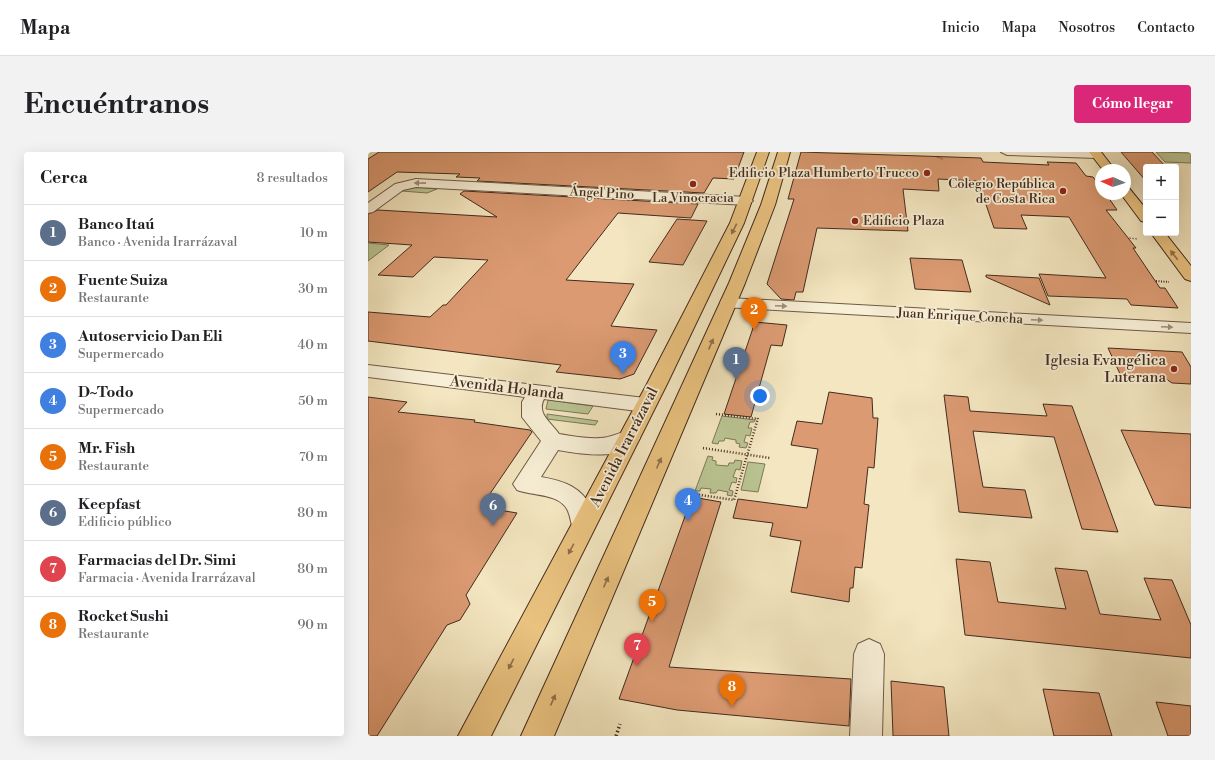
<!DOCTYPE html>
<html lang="es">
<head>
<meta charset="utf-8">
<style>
	body { margin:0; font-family:"Libre Bodoni",serif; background:#f2f2f2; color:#202124 }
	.controls { position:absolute; right:12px; top:12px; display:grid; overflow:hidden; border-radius:4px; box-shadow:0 4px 16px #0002 }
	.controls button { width:36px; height:36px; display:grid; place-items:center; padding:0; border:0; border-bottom:1px solid #e0e0e0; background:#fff; color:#202124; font:20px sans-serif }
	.compass { position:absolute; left:727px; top:12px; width:36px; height:36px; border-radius:50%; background:#fff; box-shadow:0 4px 16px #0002; rotate:273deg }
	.you { position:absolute; left:392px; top:244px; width:14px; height:14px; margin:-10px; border:3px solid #fff; border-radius:50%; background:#1a73e8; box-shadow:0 0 0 6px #1a73e833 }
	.badge { display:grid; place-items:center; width:26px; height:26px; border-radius:50%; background:#db2777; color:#fff; font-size:13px; font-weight:700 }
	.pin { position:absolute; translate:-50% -33px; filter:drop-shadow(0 1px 2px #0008) }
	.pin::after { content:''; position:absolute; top:21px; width:14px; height:12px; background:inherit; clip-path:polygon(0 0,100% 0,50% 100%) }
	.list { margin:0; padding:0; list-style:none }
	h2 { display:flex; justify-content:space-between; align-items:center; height:52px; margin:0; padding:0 16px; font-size:17px }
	h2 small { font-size:13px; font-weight:400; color:#757577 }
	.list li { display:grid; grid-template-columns:26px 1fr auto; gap:12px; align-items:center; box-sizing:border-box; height:56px; padding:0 16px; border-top:1px solid #e0e0e0 }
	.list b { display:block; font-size:15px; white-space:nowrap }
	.list p { margin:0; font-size:13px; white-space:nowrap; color:#757577 }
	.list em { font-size:13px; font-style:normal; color:#757577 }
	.map { position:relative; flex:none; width:823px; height:584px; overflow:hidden; border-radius:4px }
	header { display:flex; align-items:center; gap:24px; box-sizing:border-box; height:56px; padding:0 20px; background:#fff; border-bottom:1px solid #e0e0e0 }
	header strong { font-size:19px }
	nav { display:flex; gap:22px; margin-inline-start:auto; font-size:14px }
	.intro { display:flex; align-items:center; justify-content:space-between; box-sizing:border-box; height:96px; padding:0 24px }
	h1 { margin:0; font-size:28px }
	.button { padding:10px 18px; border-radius:4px; background:#db2777; color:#fff; font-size:14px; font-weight:700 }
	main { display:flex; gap:24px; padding:0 24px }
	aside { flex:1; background:#fff; border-radius:4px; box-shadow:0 4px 16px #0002 }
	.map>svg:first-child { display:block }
</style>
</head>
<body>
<header>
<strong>Mapa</strong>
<nav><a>Inicio</a><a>Mapa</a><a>Nosotros</a><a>Contacto</a></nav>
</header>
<div class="intro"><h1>Encuéntranos</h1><a class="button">Cómo llegar</a></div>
<main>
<aside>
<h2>Cerca<small>8 resultados</small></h2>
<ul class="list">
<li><span class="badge" style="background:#5c6f8a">1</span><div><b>Banco Itaú</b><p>Banco · Avenida Irarrázaval</p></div><em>10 m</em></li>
<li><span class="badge" style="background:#e8710a">2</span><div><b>Fuente Suiza</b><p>Restaurante</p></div><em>30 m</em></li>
<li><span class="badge" style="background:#3f7fe0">3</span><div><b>Autoservicio Dan Eli</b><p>Supermercado</p></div><em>40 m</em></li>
<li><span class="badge" style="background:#3f7fe0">4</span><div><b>D~Todo</b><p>Supermercado</p></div><em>50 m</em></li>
<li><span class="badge" style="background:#e8710a">5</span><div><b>Mr. Fish</b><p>Restaurante</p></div><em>70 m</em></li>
<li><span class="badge" style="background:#5c6f8a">6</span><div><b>Keepfast</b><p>Edificio público</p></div><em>80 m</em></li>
<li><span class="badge" style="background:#e0444e">7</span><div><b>Farmacias del Dr. Simi</b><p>Farmacia · Avenida Irarrázaval</p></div><em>80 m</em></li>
<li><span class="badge" style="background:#e8710a">8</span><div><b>Rocket Sushi</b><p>Restaurante</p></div><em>90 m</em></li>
</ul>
</aside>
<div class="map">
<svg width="823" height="584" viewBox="0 0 823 584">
	<rect width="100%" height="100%" fill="#f3e6c0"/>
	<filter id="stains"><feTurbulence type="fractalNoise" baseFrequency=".005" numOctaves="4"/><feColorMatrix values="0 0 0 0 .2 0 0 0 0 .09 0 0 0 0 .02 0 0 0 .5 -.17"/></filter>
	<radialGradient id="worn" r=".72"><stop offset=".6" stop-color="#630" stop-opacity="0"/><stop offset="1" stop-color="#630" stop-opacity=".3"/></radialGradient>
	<path fill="#bac593" stroke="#7e7858" d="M788 0 823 1V11L797 10Z
		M45 35 69 37 59 41 34 39Z
		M0 91 21 93 0 109Z
		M180 248 225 254 220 262 178 257Z
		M179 262 230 269 227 273 179 267Z
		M354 264 387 268 386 270H382L380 276H384L382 284 378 283 376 290 380 291 378 296 371 295 372 292 368 291V288L357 286 356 289H351L350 292 344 291Z
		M340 304 345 305 344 308 348 309V313L360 314 361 311H366L367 308 374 309 372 318 368 317 365 325 369 326 368 331 364 330 361 338 365 339 364 344 359 343 360 340 350 338 348 341H342L343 337 333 336 332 339H327Z
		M380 310 397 312 390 340 373 338Z"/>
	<path fill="#db9a72" stroke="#432b1e" d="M11 0H376L366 27 345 26 336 41 109 29 112 26 88 25 92 22 29 20 0 40V7Z
		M433 0 613 6 615 10 681 13 679 10 708 11 718 24 725 25 733 35V42H738L749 58H738L768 96H765L792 136H797L810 156 763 153 759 147 680 144 671 122 738 126 701 65 653 63 659 77 626 76 610 29 570 27 571 39 535 37 540 79 449 76 435 140H428L426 148 413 147 399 132 426 47H420Z
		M753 0H784L798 15H778V29Z
		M96 39 330 52 323 66 250 61 198 128 266 132 243 174 289 178 266 222 252 227 188 220 193 213 0 189V160L62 165 75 153H78L120 108 66 105 45 125 10 123 44 93 0 90V62L10 58 129 65 92 42Z
		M309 67 339 69 315 113 281 110Z
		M542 106 594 108 603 140 547 137Z
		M618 123 671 126 682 153 618 125Z
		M387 170 419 173 414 194 403 193 383 265 356 262Z
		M740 196 814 200 823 215V232L804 231 798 227 753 224Z
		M461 240 504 246 505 266H510L506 316 500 315 496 352 501 353 494 416 487 415 485 436H482L481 450 423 440 433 389 402 384 405 371 365 366 370 347 439 356 450 297 423 293 429 269 454 272Z
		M576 243 600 245 602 259 679 264 675 252 704 254 750 380 714 377 686 285 605 279 615 335 657 338 664 366 591 360Z
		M0 245 39 250 30 260 107 268 106 270 162 278 164 280 113 355 149 361 98 443 102 452 92 468 79 473 9 584H0Z
		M753 278 823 282V356L787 353Z
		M324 345 353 350 301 515 483 527 481 574 309 558 251 547Z
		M588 407 622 410 630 450 698 457 687 416 719 419 732 462 793 468 776 426 804 428 823 473V506L597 483Z
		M523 529 576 535 581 584H525Z
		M675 537 731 541 744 584H686Z
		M788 550 823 554V584H800Z"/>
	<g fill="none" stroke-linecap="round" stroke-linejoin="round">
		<defs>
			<path id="minor" d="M633 0H731L735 3 729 6 639 3Z
				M48 27 379 45 385 49 379 53 48 35 35 38 5 60 0 61V51L27 32Z
				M360 146 823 171V181L354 155 352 151 354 147Z
				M0 213 277 246 284 248 287 253 284 258 277 260 176 247C168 262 184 271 191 282 205 284 218 287 232 286 246 286 256 276 269 280L272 286C258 310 212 302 190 298L173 325C196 329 214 335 224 357 227 365 228 372 224 380L215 383 206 380C203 373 203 366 200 359 192 341 164 344 149 338L145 332 173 289 154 265V250L157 245 0 225Z
				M501 487 512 492 516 502 514 584H482L486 502 490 492Z"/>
			<path id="major" d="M389 0H401L376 71 300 230 123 584H90L280 230 362 71Z
				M410 0H422L407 53 377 131 186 584H153L361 131 393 53Z
				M721 0H733L747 18H735Z
				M757 35 761 36 778 57V70L773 69 753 42H757Z
				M783 81H797L823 114V129L817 127Z"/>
		</defs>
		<use href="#minor" stroke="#6f5a46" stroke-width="2"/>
		<use href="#major" stroke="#432b1e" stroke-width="2"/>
		<path stroke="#432b1e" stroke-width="1.5" stroke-dasharray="0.5 1" stroke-linecap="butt" d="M569 5 575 7
			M761 86 770 87"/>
		<path stroke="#432b1e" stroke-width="2" stroke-dasharray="1 1.5" stroke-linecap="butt" d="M788 129 801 130"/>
		<path stroke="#432b1e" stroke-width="2.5" stroke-dasharray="1 2" stroke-linecap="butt" d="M348 262 390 267
			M335 296 402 306
			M319 341 366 348 390 266"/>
		<path stroke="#432b1e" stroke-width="3.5" stroke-dasharray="1.5 2.5" stroke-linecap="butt" d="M248 584 252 572"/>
		<use href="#minor" fill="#f7efd6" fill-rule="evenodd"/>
		<use href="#major" fill="#eac380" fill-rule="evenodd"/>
	</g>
	<defs><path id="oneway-solid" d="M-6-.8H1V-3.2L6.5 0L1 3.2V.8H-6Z"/></defs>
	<g fill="#9d8d7a">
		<use href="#oneway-solid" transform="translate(52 31) rotate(-179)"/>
		<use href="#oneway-solid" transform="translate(413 154) rotate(3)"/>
		<use href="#oneway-solid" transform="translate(669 168) rotate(3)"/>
		<use href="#oneway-solid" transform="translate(799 175) rotate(3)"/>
	</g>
	<g fill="#8e6f4a">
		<use href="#oneway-solid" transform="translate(366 77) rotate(117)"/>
		<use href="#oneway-solid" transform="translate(806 103) rotate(-128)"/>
		<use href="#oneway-solid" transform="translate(343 192) rotate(-67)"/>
		<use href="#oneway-solid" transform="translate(291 311) rotate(-66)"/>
		<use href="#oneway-solid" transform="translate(203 397) rotate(118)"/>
		<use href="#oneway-solid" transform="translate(238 430) rotate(-66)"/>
		<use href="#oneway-solid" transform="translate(143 512) rotate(117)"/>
		<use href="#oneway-solid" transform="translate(185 548) rotate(-66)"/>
	</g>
	<g fill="#8f2418" stroke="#f7efd6" stroke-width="1.5">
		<circle cx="559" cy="21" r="4"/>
		<circle cx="325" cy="32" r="4"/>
		<circle cx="695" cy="39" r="4"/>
		<circle cx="487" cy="69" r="4"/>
		<circle cx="806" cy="217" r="4"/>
	</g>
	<g text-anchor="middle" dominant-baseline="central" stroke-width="3.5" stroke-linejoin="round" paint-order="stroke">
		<g font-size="13" fill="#432b1e" stroke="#f7efd6" text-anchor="end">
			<text x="551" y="21">Edificio Plaza Humberto Trucco</text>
			<text x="687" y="32">Colegio República<tspan x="687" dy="15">de Costa Rica</tspan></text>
			<text x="325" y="46" text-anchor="middle">La Vinocracia</text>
			<text x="495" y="69" text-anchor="start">Edificio Plaza</text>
		</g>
		<g font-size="13" fill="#432b1e" stroke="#f7efd6">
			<text transform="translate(234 41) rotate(3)">Ángel Pino</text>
			<text transform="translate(592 164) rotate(3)">Juan Enrique Concha</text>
		</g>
		<g font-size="15" fill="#432b1e" stroke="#f7efd6" text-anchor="end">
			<text x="798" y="208">Iglesia Evangélica<tspan x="798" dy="17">Luterana</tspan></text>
		</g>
		<g font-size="15" fill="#432b1e" stroke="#f7efd6">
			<text transform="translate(139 236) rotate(7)">Avenida Holanda</text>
			<text transform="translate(256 295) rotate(-63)">Avenida Irarrázaval</text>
		</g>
	</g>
	<rect width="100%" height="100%" filter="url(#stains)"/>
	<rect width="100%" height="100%" fill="url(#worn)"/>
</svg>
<div class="controls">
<button>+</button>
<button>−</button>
</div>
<svg class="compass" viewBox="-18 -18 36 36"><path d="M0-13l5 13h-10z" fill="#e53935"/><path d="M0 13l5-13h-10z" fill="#757577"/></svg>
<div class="you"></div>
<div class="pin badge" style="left:368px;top:228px;background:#5c6f8a">1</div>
<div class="pin badge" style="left:386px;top:178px;background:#e8710a">2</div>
<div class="pin badge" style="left:255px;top:222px;background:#3f7fe0">3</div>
<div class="pin badge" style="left:320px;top:369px;background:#3f7fe0">4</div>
<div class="pin badge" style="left:284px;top:470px;background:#e8710a">5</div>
<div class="pin badge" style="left:125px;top:374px;background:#5c6f8a">6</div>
<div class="pin badge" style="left:269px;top:514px;background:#e0444e">7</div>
<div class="pin badge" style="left:364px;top:555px;background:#e8710a">8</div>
</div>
</main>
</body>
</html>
